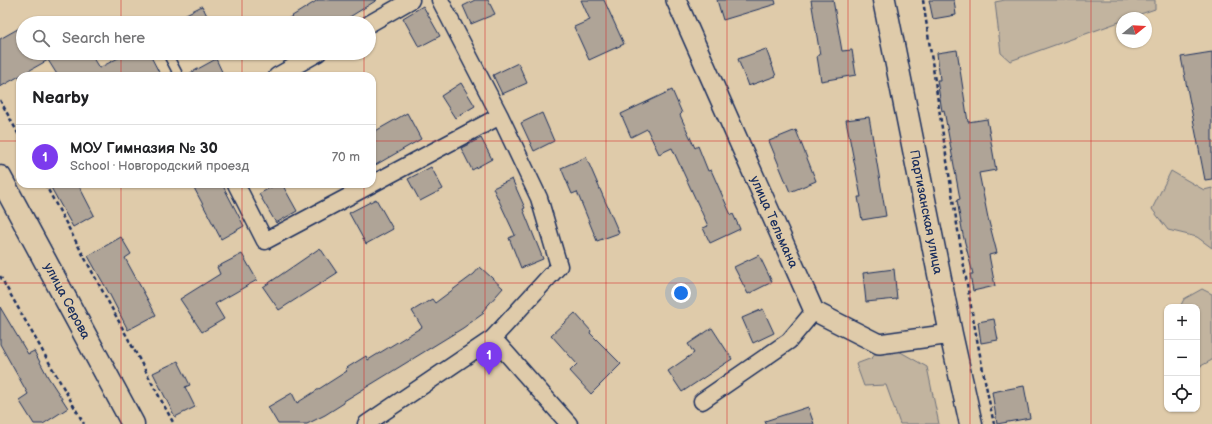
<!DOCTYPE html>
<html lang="en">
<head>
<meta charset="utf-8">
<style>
	body { margin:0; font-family:"Balsamiq Sans",sans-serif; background:#f2f2f2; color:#202124 }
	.controls { position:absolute; right:12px; bottom:12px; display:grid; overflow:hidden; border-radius:8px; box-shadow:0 1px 3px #0004 }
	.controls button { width:36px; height:36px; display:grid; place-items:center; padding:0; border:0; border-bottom:1px solid #e0e0e0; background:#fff; color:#202124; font:20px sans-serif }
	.compass { position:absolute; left:1116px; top:12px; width:36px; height:36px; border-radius:50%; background:#fff; box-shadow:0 1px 3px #0004; rotate:72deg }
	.you { position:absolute; left:681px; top:293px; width:14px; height:14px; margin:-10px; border:3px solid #fff; border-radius:50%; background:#1a73e8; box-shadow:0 0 0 6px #1a73e833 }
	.badge { display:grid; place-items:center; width:26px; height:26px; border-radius:50%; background:#7c3aed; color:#fff; font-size:13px; font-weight:700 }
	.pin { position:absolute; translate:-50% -33px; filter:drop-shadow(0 1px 2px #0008) }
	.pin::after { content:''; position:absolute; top:21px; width:14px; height:12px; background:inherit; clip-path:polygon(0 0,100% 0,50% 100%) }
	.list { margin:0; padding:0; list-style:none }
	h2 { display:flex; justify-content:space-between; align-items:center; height:52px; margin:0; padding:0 16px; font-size:17px }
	h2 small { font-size:13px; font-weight:400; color:#757577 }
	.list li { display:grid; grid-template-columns:26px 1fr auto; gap:12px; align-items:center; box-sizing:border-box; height:64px; padding:0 16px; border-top:1px solid #e0e0e0 }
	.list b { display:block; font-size:15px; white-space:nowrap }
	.list p { margin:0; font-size:13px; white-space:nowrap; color:#757577 }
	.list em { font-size:13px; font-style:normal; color:#757577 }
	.icon { flex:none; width:22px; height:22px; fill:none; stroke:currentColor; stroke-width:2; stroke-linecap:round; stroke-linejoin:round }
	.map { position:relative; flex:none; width:1212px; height:424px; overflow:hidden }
	.search { position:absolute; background:#fff; box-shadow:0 1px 3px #0004; left:16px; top:16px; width:360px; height:44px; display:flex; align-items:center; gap:10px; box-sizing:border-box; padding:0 14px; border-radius:22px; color:#757577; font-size:15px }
	.panel { position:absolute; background:#fff; box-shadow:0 1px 3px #0004; left:16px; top:72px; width:360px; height:116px; border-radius:12px }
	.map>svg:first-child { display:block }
</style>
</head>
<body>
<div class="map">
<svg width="1212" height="424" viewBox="0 0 1212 424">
	<rect width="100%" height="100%" fill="#dfcbaa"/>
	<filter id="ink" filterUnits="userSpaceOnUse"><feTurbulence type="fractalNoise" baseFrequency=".025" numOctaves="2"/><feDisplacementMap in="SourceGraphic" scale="8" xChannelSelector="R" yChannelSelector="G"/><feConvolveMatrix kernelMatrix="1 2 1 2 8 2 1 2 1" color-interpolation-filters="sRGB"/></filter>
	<g filter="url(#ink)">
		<path fill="#c2b49f" stroke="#6e727e" d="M1005 0H1155V9L1129 18H1122V21L1010 61 1001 53 995 2Z
			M1171 171 1204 190 1212 188V248L1197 237 1168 230 1152 209Z
			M1202 289 1212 294V360L1199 367 1197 365V307H1180L1184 299Z
			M880 349 897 350 927 367 939 424H900L886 385 864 386 856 364 872 358Z"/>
		<path fill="#afa497" stroke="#1b2f5e" d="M318 0H377L340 23H281Z
			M475 0H488L495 14 471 24 463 6Z
			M581 0H604L624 44 589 60 574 27 590 20Z
			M717 0H775L776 4 723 20Z
			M811 0H833L842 51 852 50 856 75 821 81 817 56 820 55Z
			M929 0H954L956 15 933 19Z
			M202 6 211 23H168Z
			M423 6 440 36 419 47 403 18Z
			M23 26V53H90L99 68 128 53H149L161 76H58L48 60 0 87V39Z
			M766 49 776 76 748 86 738 59Z
			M957 50 968 122 987 119 996 170 979 173 988 218 997 253 989 255 995 286 973 291 970 274H973L963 235 957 200 960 199 944 110 942 111 937 80H940L937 53Z
			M1212 52V179L1205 180 1181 57Z
			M216 59 224 76H185Z
			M518 63 527 83 502 94 493 75Z
			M461 83 475 106 455 118 441 96Z
			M672 90 682 113 680 115 695 148 698 146 708 171 711 170 731 215 733 214 740 229 710 243 703 228 708 226 672 148 659 154 647 129 631 137 621 114Z
			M407 113 421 139 372 167V133Z
			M542 113 554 141 534 151 521 123Z
			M869 117 886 216 862 220 858 197H861L846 120Z
			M796 130 816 181 790 192 769 141Z
			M481 138 492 159 472 170 461 148Z
			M586 157 619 233 597 241 577 192 572 194 561 168Z
			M431 167 443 189 420 201 408 179Z
			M512 179 525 208 523 209 543 259 521 268 509 238 515 235 493 188Z
			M49 184H78L94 215 73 227Z
			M192 184H222L244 226 221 239Z
			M277 184H282L297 211 276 223 259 194Z
			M376 199 393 229 366 244 349 213Z
			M121 237 131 254 125 258 156 315 128 330 110 295 88 256Z
			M320 248 337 273 279 310 263 287Z
			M242 254 257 280 215 304 224 319 202 332 180 299 220 274 217 267Z
			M759 255 772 282 748 294 734 267Z
			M480 267 503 288 482 312 484 313 463 328 344 401V403L325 415 307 424H278L268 407 292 393 297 403 347 371 345 369 366 356 368 360 422 327 412 311 432 299 435 303 474 274Z
			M894 269 897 299 866 302 863 273Z
			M0 307 28 354 34 351 48 377 68 408 43 424H34L19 400 28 394 0 344Z
			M763 309 774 333 753 343 742 318Z
			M575 313 591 331 590 333 621 364 591 394 570 371 577 364 551 335Z
			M994 319 998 340 981 343 978 322Z
			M712 328 732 359 682 392 668 371 694 353 688 344Z
			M178 361 190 385 185 387 195 407 175 417 153 373Z
			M1024 386 1030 418 997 424 992 392Z
			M808 407 814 424H766L765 421Z"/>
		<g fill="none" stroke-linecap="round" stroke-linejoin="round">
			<defs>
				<path id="service" d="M167 53 179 76"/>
				<path id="minor" d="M369 24 411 0
					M277 76 318 53
					M236 184 265 241 500 116
					M493 338 569 424
					M702 401 789 341 814 311
					M366 424 493 338 559 266 539 198 500 116 440 0"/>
				<path id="tertiary" d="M676 0 814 311 879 344 951 334"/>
				<path id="secondary" d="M884 0 951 334 971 424
					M0 177 133 424"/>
			</defs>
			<use href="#service" stroke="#1b2f5e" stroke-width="11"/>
			<use href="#minor" stroke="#1b2f5e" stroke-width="19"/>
			<use href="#tertiary" stroke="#1b2f5e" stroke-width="22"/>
			<use href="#secondary" stroke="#1b2f5e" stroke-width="25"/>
			<path stroke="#1b2f5e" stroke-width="2.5" stroke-dasharray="4 3" stroke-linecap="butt" d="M923 0C944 142 964 284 994 424
				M0 100 20 137
				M45 184 174 424
				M0 276 84 424"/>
			<use href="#service" stroke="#dfcbaa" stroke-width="8"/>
			<use href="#minor" stroke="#dfcbaa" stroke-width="16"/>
			<use href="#tertiary" stroke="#dfcbaa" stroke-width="19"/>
			<use href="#secondary" stroke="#dfcbaa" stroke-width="22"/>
		</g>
	</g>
	<path fill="none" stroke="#d62828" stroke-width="1" stroke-opacity="0.55" d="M121 0V23M242 0V23M364 0V23M485 0V424M606 0V424M727 0V424M848 0V424M970 0V424M1091 0V424M121 53V76M242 53V76M364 53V76M0 141H20M372 141H1212M121 184V424M242 184V424M364 184V424M0 283H1212"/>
	<g text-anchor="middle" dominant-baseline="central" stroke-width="3" stroke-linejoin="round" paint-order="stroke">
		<g font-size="13" fill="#1b2f5e" stroke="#dfcbaa">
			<text transform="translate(926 212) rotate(79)">Партизанская улица</text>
			<text transform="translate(774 222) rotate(66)">улица Тельмана</text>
			<text transform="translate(67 301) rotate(62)">улица Серова</text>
		</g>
	</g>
</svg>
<div class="controls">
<button>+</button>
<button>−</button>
<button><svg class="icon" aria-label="locate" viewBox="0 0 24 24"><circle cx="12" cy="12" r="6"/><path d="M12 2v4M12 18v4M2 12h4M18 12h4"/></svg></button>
</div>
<svg class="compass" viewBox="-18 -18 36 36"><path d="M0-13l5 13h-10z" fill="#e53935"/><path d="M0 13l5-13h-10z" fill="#757577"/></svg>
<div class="you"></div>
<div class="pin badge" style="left:489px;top:375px">1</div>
<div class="search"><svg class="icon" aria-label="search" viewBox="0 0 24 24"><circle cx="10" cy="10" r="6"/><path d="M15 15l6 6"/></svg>Search here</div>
<section class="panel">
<h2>Nearby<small></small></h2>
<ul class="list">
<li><span class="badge">1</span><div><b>МОУ Гимназия № 30</b><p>School · Новгородский проезд</p></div><em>70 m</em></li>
</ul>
</section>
</div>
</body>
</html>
